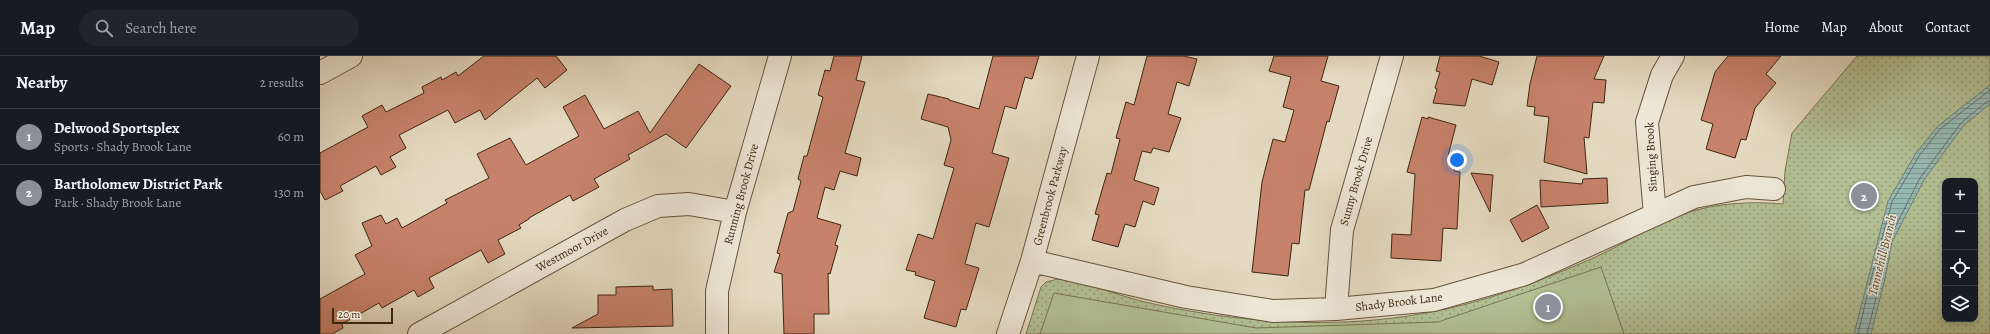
<!DOCTYPE html>
<html lang="en">
<head>
<meta charset="utf-8">
<style>
	body { margin:0; font-family:Alegreya,serif; background:#20242c; color:#f1f3f6 }
	.controls { position:absolute; right:12px; bottom:12px; display:grid; overflow:hidden; border-radius:8px; box-shadow:0 2px 6px #0003 }
	.controls button { width:36px; height:36px; display:grid; place-items:center; padding:0; border:0; border-bottom:1px solid #363941; background:#171b24; color:#f1f3f6; font:20px sans-serif }
	.scale { position:absolute; left:12px; bottom:10px; width:61px; box-sizing:border-box; padding-left:4px; border:2px solid #3d2711; border-top:0; font-size:11px; line-height:14px; white-space:nowrap; color:#3d2711; -webkit-text-stroke:3px #eee7d7; paint-order:stroke }
	.you { position:absolute; left:1137px; top:104px; width:14px; height:14px; margin:-10px; border:3px solid #fff; border-radius:50%; background:#1a73e8; box-shadow:0 0 0 6px #1a73e833 }
	.badge { display:grid; place-items:center; width:26px; height:26px; border-radius:50%; background:#8c9099; color:#fff; font-size:13px; font-weight:700 }
	.pin { position:absolute; translate:-50% -50%; border:2px solid #fff; box-shadow:0 1px 4px #0006 }
	.list { margin:0; padding:0; list-style:none }
	h2 { display:flex; justify-content:space-between; align-items:center; height:52px; margin:0; padding:0 16px; font-size:17px }
	h2 small { font-size:13px; font-weight:400; color:#9ea1a6 }
	.list li { display:grid; grid-template-columns:26px 1fr auto; gap:12px; align-items:center; box-sizing:border-box; height:56px; padding:0 16px; border-top:1px solid #363941 }
	.list b { display:block; font-size:15px; white-space:nowrap }
	.list p { margin:0; font-size:13px; white-space:nowrap; color:#9ea1a6 }
	.list em { font-size:13px; font-style:normal; color:#9ea1a6 }
	.icon { flex:none; width:22px; height:22px; fill:none; stroke:currentColor; stroke-width:2; stroke-linecap:round; stroke-linejoin:round }
	.map { position:relative; flex:none; width:1670px; height:278px; overflow:hidden }
	header { display:flex; align-items:center; gap:24px; box-sizing:border-box; height:56px; padding:0 20px; background:#171b24; border-bottom:1px solid #363941 }
	header strong { font-size:19px }
	nav { display:flex; gap:22px; margin-inline-start:auto; font-size:14px }
	.search { width:280px; height:36px; background:#20242c; display:flex; align-items:center; gap:10px; box-sizing:border-box; padding:0 14px; border-radius:22px; color:#9ea1a6; font-size:15px }
	main { display:flex }
	aside { flex:1; background:#171b24 }
	.map>svg:first-child { display:block }
</style>
</head>
<body>
<header>
<strong>Map</strong>
<div class="search"><svg class="icon" aria-label="search" viewBox="0 0 24 24"><circle cx="10" cy="10" r="6"/><path d="M15 15l6 6"/></svg>Search here</div>
<nav><a>Home</a><a>Map</a><a>About</a><a>Contact</a></nav>
</header>
<main>
<aside>
<h2>Nearby<small>2 results</small></h2>
<ul class="list">
<li><span class="badge">1</span><div><b>Delwood Sportsplex</b><p>Sports · Shady Brook Lane</p></div><em>60 m</em></li>
<li><span class="badge">2</span><div><b>Bartholomew District Park</b><p>Park · Shady Brook Lane</p></div><em>130 m</em></li>
</ul>
</aside>
<div class="map">
<svg width="1670" height="278" viewBox="0 0 1670 278">
	<defs>
		<pattern id="green-dots" width="8" height="8" patternUnits="userSpaceOnUse"><rect width="8" height="8" fill="#b2c094"/><path d="M2 2h.1M6 6h.1" fill="none" stroke="#929c77" stroke-width="1.8" stroke-linecap="round"/></pattern>
		<pattern id="water-rules" width="6" height="5" patternUnits="userSpaceOnUse"><rect width="6" height="5" fill="#96bab5"/><path d="M0 2.5h6" fill="none" stroke="#7c9792"/></pattern>
	</defs>
	<rect width="100%" height="100%" fill="#e5dac1"/>
	<filter id="stains"><feTurbulence type="fractalNoise" baseFrequency=".005" numOctaves="4"/><feColorMatrix values="0 0 0 0 .2 0 0 0 0 .09 0 0 0 0 .02 0 0 0 .5 -.17"/></filter>
	<radialGradient id="worn" r=".72"><stop offset=".6" stop-color="#630" stop-opacity="0"/><stop offset="1" stop-color="#630" stop-opacity=".3"/></radialGradient>
	<path fill="url(#green-dots)" stroke="#787452" fill-rule="evenodd" d="M1537 0H1670V278H706L721 231 726 226 738 223C764 225 799 240 825 246 917 267 1013 274 1106 257 1163 247 1218 226 1271 203 1303 189 1333 168 1366 157 1397 147 1431 145 1463 148L1465 115 1472 77ZM1625 125H1655V263H1625Z"/>
	<path fill="#b2c094" stroke="#787452" d="M1281 211 1304 278H720L734 237 936 272 1118 266Z"/>
	<path fill="url(#water-rules)" stroke="#727f73" d="M1670 29V48L1644 69 1604 124 1572 186 1565 223 1551 278H1534L1568 145 1596 97 1618 70Z"/>
	<g fill="none" stroke-linecap="round" stroke-linejoin="round">
		<path stroke="#6a7063" stroke-width="1" d="M1538 278 1551 223 1572 146 1599 100 1620 73 1670 34
			M1547 278 1561 222 1568 185 1600 122 1641 67 1666 46 1670 45"/>
	</g>
	<path fill="#c7826c" stroke="#3d2711" d="M164 0H236L247 14 225 32 217 22 165 64 160 54 135 67 128 54 79 79 86 92 70 101 76 111 61 119 56 110 20 130 23 135 5 144 0 135V97L48 71 42 60 62 49 66 56 104 37 102 31 121 21 122 24 136 16 138 20Z
		M514 0H542L536 24 545 26 525 97 541 102 537 120 520 115 514 134 505 131 497 162 521 169 515 189 518 190 510 218 508 217 509 258H494V278H464L462 218 454 216 460 198 457 197 468 157 473 155 481 125 478 123 484 100H487L503 41 498 39 505 14 510 15Z
		M673 0H719L712 23 705 21 696 53 685 50 672 97 689 102 669 171 656 167 645 208 659 212 646 254 641 253 636 271 604 262 615 225 595 219 596 216 586 214 598 178 613 183 634 112 624 109 631 84 628 71 601 63 608 38 629 43V44L659 53Z
		M827 0H864L877 3 869 30 857 26 848 58 861 62 849 96 833 92 831 97 822 95 814 124 839 132 834 149 823 145 815 171 805 168 798 191 772 184 779 159 775 158 787 117 791 118 800 83 796 82 806 46 814 49Z
		M954 0H1008L1001 25 1019 30 1009 66 1007 65 989 134H985L979 188 972 187 968 220 932 216 942 126 953 83 965 86 974 54 963 51 971 21 949 15Z
		M1120 0H1159L1179 6 1172 29 1152 23 1145 50 1113 47 1117 33 1115 32 1120 16 1116 15Z
		M1217 0H1284L1274 23 1286 24 1284 47 1273 46 1269 82 1264 81 1267 118 1224 106 1229 61 1214 59 1215 51 1207 50 1210 28Z
		M1408 0H1461L1446 18 1456 27 1435 52 1426 84 1421 83 1415 102 1386 93 1393 68 1381 64 1395 16Z
		M379 8 411 30 366 92 346 78 308 99 310 103 274 123 279 131 253 145 250 139 209 162V163L199 169 201 172 178 184 185 198 168 207 161 194 109 222 114 232 98 241 94 234 62 252 59 247 22 268 23 272 12 278H0V243L45 218 35 199 52 190 42 167 61 159 66 168 77 162 82 172 127 147 125 144 169 122 157 98 190 82 206 109 259 80 243 51 265 39 284 73 318 55 330 77Z
		M1102 61 1108 63V61L1136 69 1128 100 1138 103 1134 115 1140 116 1137 173 1123 172 1121 205 1071 202 1072 178 1091 179 1095 118 1087 116Z
		M1151 117 1173 119 1170 156Z
		M1287 122 1288 147 1221 151 1220 124 1262 128 1263 123Z
		M1217 149 1229 172 1202 186 1190 164Z
		M333 230V234L352 233 353 270 252 272 278 258V239H296V231Z"/>
	<g fill="none" stroke-linecap="round" stroke-linejoin="round">
		<defs>
			<path id="minor" d="M0 17 31 0
				M1335 159 1327 66 1342 19 1353 0
				M712 205 866 241 953 255 1016 253 1114 244 1205 218 1374 141 1426 131 1454 133
				M1016 253 1022 174 1072 0
				M99 278 305 164 338 150 369 148 415 156
				M397 278V235L415 156 460 0
				M688 278 712 205 768 0"/>
		</defs>
		<use href="#minor" stroke="#67543d" stroke-width="24"/>
		<use href="#minor" stroke="#eee7d7" stroke-width="22"/>
	</g>
	<g text-anchor="middle" dominant-baseline="central" stroke-width="3" stroke-linejoin="round" paint-order="stroke">
		<g font-size="12" fill="#3d2711" stroke="#eee7d7">
			<text transform="translate(1331 101) rotate(-93)">Singing Brook</text>
			<text transform="translate(1036 125) rotate(-74)">Sunny Brook Drive</text>
			<text transform="translate(421 138) rotate(-75)">Running Brook Drive</text>
			<text transform="translate(730 140) rotate(-75)">Greenbrook Parkway</text>
			<text transform="translate(252 193) rotate(-29)">Westmoor Drive</text>
			<text transform="translate(1079 246) rotate(-7)">Shady Brook Lane</text>
		</g>
		<g font-size="13" font-style="italic" fill="#534c3a" stroke="#eee7d7">
			<text transform="translate(1562 199) rotate(-76)">Tannehill Branch</text>
		</g>
	</g>
	<rect width="100%" height="100%" filter="url(#stains)"/>
	<rect width="100%" height="100%" fill="url(#worn)"/>
</svg>
<div class="controls">
<button>+</button>
<button>−</button>
<button><svg class="icon" aria-label="locate" viewBox="0 0 24 24"><circle cx="12" cy="12" r="6"/><path d="M12 2v4M12 18v4M2 12h4M18 12h4"/></svg></button>
<button><svg class="icon" aria-label="layers" viewBox="0 0 24 24"><path d="M12 4l9 5-9 5-9-5zM3 14l9 5 9-5"/></svg></button>
</div>
<div class="scale">20 m</div>
<div class="you"></div>
<div class="pin badge" style="left:1228px;top:251px">1</div>
<div class="pin badge" style="left:1544px;top:140px">2</div>
</div>
</main>
</body>
</html>
